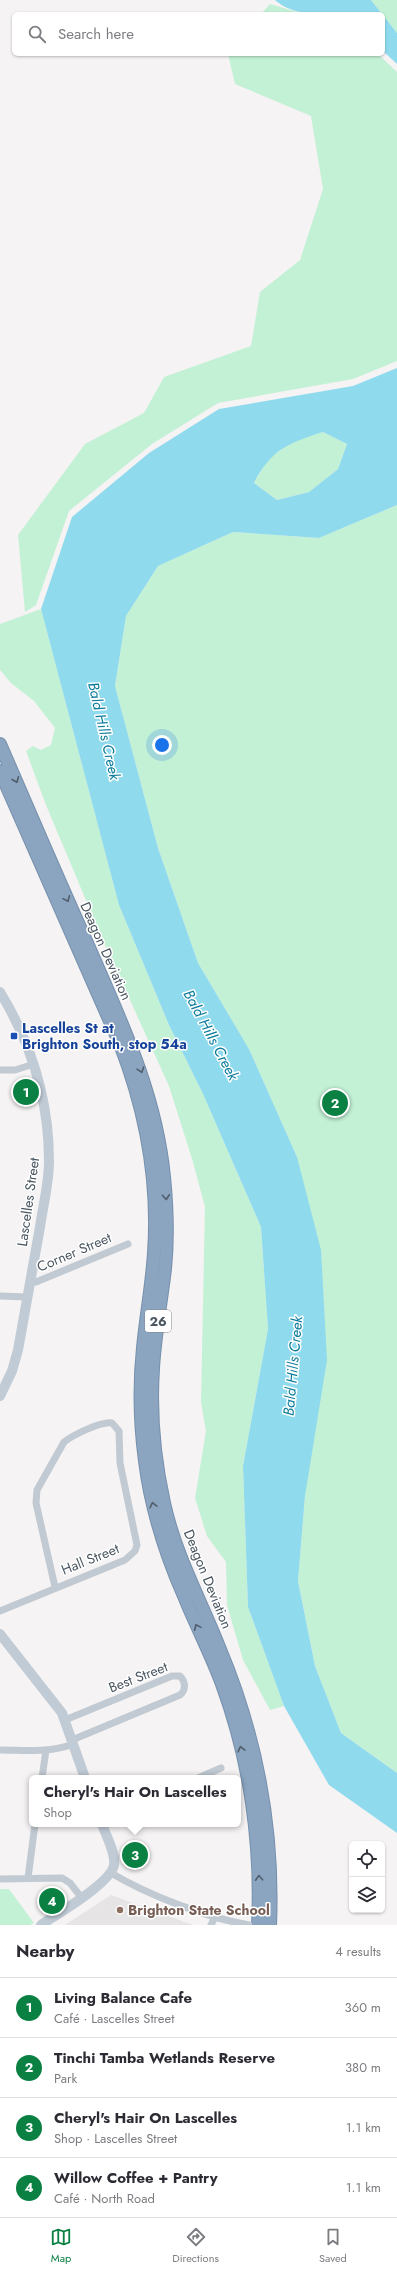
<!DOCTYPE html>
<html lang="en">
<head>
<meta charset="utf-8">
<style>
	body { margin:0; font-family:Jost,sans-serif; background:#f2f2f3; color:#2b2b33 }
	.controls { position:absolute; right:12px; bottom:12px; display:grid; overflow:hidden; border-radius:6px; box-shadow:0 1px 3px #0004 }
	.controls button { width:36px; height:36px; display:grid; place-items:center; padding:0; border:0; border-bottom:1px solid #e1e1e2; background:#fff; color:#2b2b33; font:20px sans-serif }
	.you { position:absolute; left:162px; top:745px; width:14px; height:14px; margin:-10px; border:3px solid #fff; border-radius:50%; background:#1a73e8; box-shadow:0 0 0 6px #1a73e833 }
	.badge { display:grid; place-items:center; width:26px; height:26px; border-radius:50%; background:#0b8043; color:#fff; font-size:13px; font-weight:700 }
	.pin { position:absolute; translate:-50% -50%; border:2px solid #fff; box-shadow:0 1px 4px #0006 }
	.popup { position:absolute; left:29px; top:1775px; width:212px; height:52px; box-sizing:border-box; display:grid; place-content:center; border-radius:6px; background:#fff; filter:drop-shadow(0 1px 3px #0005); font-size:13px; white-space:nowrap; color:#7c7c81 }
	.popup b { font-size:15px; color:#2b2b33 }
	.popup::after { content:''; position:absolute; left:50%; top:100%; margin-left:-8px; border:8px solid transparent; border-top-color:#fff }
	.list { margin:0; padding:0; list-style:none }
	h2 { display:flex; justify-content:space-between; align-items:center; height:52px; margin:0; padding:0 16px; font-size:17px }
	h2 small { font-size:13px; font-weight:400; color:#7c7c81 }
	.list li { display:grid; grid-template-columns:26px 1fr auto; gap:12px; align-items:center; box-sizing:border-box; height:60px; padding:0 16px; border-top:1px solid #e1e1e2 }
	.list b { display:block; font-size:15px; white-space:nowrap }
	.list p { margin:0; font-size:13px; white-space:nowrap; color:#7c7c81 }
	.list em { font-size:13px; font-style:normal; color:#7c7c81 }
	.icon { flex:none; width:22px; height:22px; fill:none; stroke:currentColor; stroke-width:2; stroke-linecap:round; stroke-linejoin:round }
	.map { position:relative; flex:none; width:397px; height:1925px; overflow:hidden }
	.search { position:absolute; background:#fff; box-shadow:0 1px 3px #0004; left:12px; right:12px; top:12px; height:44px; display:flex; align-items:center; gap:10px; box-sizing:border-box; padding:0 14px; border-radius:6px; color:#7c7c81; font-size:15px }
	.sheet { height:292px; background:#fff }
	nav { display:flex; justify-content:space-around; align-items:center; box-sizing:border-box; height:56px; border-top:1px solid #e1e1e2; background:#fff; font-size:11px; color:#7c7c81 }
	nav a { display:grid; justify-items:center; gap:2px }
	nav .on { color:#0b8043 }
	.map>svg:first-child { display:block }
</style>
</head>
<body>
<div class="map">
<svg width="397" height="1925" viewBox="0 0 397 1925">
	<rect width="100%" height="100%" fill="#f5f3f3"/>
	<path fill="#e6e4e5" d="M111 1895 193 1925H65Z"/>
	<path fill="#c3f1d5" d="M371 0H397V33Z
		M270 4 304 14H261Z
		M228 54H378L397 72V361L353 379 218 403 152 444 69 511 36 605 25 612 18 535 85 444 144 413 164 377 251 346 260 292 300 260 323 189 311 116 235 84Z
		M323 432 347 444 338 469 309 492 277 500 254 483 268 459 294 441Z
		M397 505V1773L341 1733 315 1666 298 1581 305 1496 297 1157 249 1049 198 963 158 848 115 686 126 616 158 566 233 532 319 538Z
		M41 609 119 905 169 1025 203 1094 261 1227 268 1329 243 1466 248 1607 284 1706 270 1710 243 1660 227 1605 226 1562 207 1536 195 1498 206 1431 201 1402 205 1207 193 1162 169 1086 101 936 46 805 26 751 33 746 41 750 51 745 55 728 34 701 11 683 0 670V624Z
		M0 1889H9L34 1923 30 1925H0Z"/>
	<path fill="#90daee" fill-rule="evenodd" d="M275 0H371L382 14C351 14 299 22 275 0Z
		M383 15 397 33V64L383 51Z
		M397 368V505L319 538 233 532 158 566 126 616 115 686 158 848 198 963 249 1049 297 1157 321 1250 327 1360 305 1496 298 1581 315 1666 341 1733 397 1773V1833L329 1785 284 1706 248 1607 243 1466 268 1329 261 1227 203 1094 169 1025 119 905 41 609 72 517 149 453 219 409 353 386ZM323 432 347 444 338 469 309 492 277 500 254 483C271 450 288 443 323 432Z"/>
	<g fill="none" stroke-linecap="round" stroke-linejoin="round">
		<defs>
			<path id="highway" d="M0 744C29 811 57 877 87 943 120 1019 156 1093 164 1177 167 1207 168 1239 165 1269 161 1302 155 1335 153 1368 150 1413 154 1458 164 1503 175 1554 200 1599 219 1647 256 1735 274 1830 270 1925
				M0 771 120 1044C146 1111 159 1182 154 1253 152 1285 146 1316 143 1348 139 1386 140 1424 145 1461 151 1508 165 1553 184 1596 196 1626 211 1654 222 1684 250 1760 262 1844 258 1925"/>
		</defs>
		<use href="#highway" stroke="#7690ad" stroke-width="14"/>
		<path stroke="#c1cad2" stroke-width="7" d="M0 1070H15L34 1064
			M31 1281 36 1282 128 1244
			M0 1296 27 1297
			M0 1611 125 1560 135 1551 137 1545 120 1463 119 1431 112 1423C101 1421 73 1435 64 1442L37 1490 36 1503 55 1587
			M65 1720 172 1676H180C186 1682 186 1690 180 1695L72 1740
			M0 1750C25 1750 50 1753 73 1744
			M42 1778 46 1750
			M198 1778 221 1768
			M111 1873C148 1895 207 1918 249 1925
			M28 1878 35 1824
			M0 1879 62 1878 70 1883 81 1897
			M211 1925 215 1917"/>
		<path stroke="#c1cbd6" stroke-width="10" d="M0 992C31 1043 49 1100 49 1161 49 1183 43 1206 40 1227 33 1268 25 1309 18 1350L12 1371 0 1396
			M0 1634 62 1713 85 1778
			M41 1925C57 1914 111 1883 114 1865 116 1853 106 1836 102 1824"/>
		<use href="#highway" stroke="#8ba5c1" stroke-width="12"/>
	</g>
	<defs><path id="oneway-chevron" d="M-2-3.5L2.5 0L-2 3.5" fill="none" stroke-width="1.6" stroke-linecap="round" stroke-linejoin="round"/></defs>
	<g stroke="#505e6b">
		<use href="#oneway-chevron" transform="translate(16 780) rotate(67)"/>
		<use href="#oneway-chevron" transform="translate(67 899) rotate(66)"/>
		<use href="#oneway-chevron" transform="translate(141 1070) rotate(72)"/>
		<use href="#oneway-chevron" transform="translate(166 1197) rotate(86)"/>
		<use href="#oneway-chevron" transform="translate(153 1505) rotate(-103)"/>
		<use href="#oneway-chevron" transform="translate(197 1627) rotate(-114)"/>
		<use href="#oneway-chevron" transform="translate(241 1749) rotate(-104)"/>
		<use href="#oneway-chevron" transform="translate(259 1878) rotate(-93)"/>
	</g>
	<rect fill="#1a4fb4" stroke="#fff" stroke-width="1.5" x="10" y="1032" width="8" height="8" rx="2"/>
	<circle fill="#8d6e63" stroke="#fff" stroke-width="1.5" cx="120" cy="1910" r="4"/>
	<g text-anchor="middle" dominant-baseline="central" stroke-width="3" stroke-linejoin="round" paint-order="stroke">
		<rect fill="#fff" stroke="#808990" stroke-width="1" x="145" y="1310" width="26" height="22" rx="3"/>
		<g font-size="13" font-weight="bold" fill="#4a5661">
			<text x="158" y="1321">26</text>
		</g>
		<g font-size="14" fill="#4a5661" stroke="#fff">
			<text transform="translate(106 951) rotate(66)">Deagon Deviation</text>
			<text transform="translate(28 1202) rotate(-82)">Lascelles Street</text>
			<text transform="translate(74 1252) rotate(-23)">Corner Street</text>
			<text transform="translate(90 1559) rotate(-22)">Hall Street</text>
			<text transform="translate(208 1579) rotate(68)">Deagon Deviation</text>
			<text transform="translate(138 1677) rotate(-21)">Best Street</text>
		</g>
		<g font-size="14" font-weight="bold" fill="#164399" stroke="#fff" text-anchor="start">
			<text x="22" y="1028">Lascelles St at<tspan x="22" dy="16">Brighton South, stop 54a</tspan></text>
		</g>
		<g font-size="14" font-weight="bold" fill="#785e54" stroke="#fff" text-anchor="start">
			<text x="128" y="1910">Brighton State School</text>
		</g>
		<g font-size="15" font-style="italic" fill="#0c7c9b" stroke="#fff">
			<text transform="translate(104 731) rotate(77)">Bald Hills Creek</text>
			<text transform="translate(211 1035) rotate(62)">Bald Hills Creek</text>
			<text transform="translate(293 1366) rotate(-85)">Bald Hills Creek</text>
		</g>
	</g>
</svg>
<div class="controls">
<button><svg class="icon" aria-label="locate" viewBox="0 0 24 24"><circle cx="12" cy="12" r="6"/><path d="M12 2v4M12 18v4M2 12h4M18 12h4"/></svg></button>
<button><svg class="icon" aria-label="layers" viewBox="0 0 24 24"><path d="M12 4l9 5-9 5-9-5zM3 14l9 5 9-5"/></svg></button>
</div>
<div class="you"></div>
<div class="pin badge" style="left:26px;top:1092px">1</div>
<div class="pin badge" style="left:335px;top:1103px">2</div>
<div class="pin badge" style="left:135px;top:1855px">3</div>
<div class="popup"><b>Cheryl's Hair On Lascelles</b>Shop</div>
<div class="pin badge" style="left:52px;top:1901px">4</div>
<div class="search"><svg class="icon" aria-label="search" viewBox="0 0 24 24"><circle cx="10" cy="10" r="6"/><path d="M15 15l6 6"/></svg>Search here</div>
</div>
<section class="sheet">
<h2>Nearby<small>4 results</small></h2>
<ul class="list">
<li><span class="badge">1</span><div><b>Living Balance Cafe</b><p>Café · Lascelles Street</p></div><em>360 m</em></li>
<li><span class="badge">2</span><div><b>Tinchi Tamba Wetlands Reserve</b><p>Park</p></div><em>380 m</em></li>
<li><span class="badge">3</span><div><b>Cheryl's Hair On Lascelles</b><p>Shop · Lascelles Street</p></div><em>1.1 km</em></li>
<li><span class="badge">4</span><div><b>Willow Coffee + Pantry</b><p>Café · North Road</p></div><em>1.1 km</em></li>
</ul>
</section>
<nav>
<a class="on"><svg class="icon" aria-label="map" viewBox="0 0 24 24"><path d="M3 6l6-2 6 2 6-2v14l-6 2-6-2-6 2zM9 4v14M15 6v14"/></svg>Map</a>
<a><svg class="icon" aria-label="directions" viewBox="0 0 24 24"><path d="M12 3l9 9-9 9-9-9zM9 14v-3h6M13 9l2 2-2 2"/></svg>Directions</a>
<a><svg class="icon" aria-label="saved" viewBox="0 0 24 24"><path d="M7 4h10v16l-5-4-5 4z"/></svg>Saved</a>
</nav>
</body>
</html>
